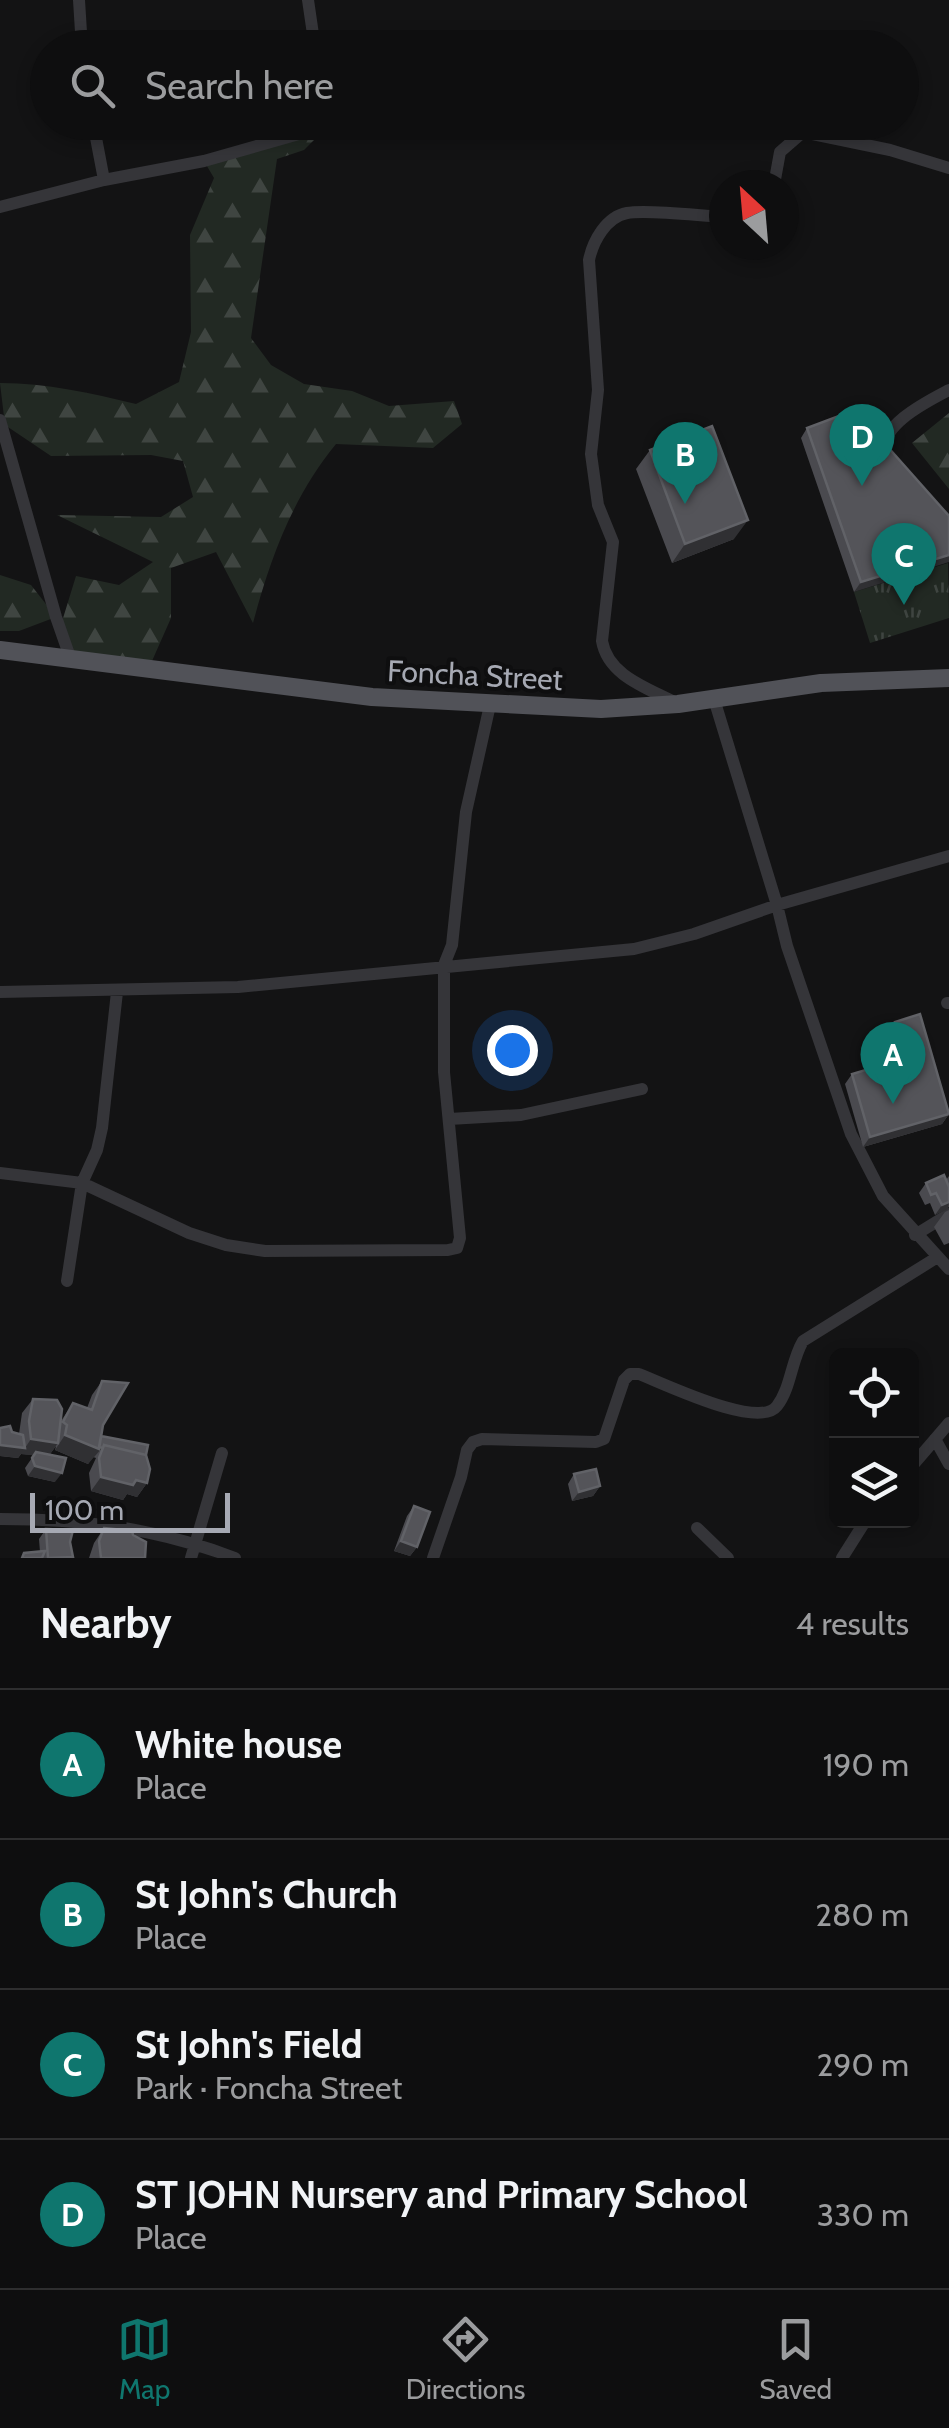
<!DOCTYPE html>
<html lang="en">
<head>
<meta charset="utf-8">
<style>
	body { margin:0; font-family:Cabin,sans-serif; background:#1c1c1d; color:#f1f3f6 }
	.controls { position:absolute; right:30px; bottom:30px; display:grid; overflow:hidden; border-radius:15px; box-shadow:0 5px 15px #0003 }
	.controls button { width:90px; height:90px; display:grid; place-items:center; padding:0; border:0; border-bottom:2px solid #2e2e2f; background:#0e0e0f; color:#f1f3f6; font:50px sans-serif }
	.compass { position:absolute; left:709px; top:170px; width:90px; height:90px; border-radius:50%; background:#0e0e0f; box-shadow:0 5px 15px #0003; rotate:334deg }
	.scale { position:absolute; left:30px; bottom:25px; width:200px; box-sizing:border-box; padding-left:10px; border:5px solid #a6a9b3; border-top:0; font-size:28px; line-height:35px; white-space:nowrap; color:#a6a9b3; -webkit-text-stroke:8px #0e0e0f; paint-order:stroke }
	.you { position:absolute; left:512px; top:1050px; width:35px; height:35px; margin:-25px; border:8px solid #fff; border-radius:50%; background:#1a73e8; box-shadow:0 0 0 15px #1a73e833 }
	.badge { display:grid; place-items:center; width:65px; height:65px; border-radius:50%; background:#0f766e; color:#fff; font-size:32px; font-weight:700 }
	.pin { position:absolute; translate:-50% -82px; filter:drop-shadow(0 2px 5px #0008) }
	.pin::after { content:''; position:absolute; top:52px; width:35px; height:30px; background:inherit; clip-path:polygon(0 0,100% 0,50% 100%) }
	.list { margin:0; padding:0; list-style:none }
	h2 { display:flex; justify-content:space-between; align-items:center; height:130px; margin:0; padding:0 40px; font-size:42px }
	h2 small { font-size:32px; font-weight:400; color:#9b9c9e }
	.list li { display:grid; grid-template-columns:65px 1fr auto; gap:30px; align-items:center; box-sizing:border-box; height:150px; padding:0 40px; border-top:2px solid #2e2e2f }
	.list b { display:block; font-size:38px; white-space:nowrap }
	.list p { margin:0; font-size:32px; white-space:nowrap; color:#9b9c9e }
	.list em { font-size:32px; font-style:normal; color:#9b9c9e }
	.icon { flex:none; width:55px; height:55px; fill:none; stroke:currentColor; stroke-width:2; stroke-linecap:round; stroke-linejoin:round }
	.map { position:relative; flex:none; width:949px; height:1558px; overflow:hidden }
	.search { position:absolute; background:#0e0e0f; box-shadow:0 5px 15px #0003; left:30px; right:30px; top:30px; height:110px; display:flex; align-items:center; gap:25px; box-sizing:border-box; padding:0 35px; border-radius:55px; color:#9b9c9e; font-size:38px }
	.sheet { height:730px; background:#0e0e0f }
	nav { display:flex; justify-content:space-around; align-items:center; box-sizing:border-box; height:140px; border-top:2px solid #2e2e2f; background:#0e0e0f; font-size:28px; color:#9b9c9e }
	nav a { display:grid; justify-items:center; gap:5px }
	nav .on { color:#0f766e }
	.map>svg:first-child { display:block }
</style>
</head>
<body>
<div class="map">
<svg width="949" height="1558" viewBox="0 0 949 1558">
	<defs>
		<pattern id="forest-firs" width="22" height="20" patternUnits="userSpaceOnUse" patternTransform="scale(2.5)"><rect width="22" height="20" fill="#222923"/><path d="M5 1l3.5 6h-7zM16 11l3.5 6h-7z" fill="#3f4541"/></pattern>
		<pattern id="park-tufts" width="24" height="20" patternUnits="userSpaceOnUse" patternTransform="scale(2.5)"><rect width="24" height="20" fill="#222923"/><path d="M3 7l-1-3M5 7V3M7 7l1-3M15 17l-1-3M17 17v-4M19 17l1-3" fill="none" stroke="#3f4541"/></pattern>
	</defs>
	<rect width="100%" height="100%" fill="#131314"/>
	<path fill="url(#forest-firs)" d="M321 133 304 150 277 159 251 338 271 365 304 384 352 391 389 406 454 401 462 424 433 448 336 444C293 496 270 559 253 623L216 552 171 568V618L148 670 71 660 60 628 76 576 119 585 153 562 57 515 161 517 193 497 183 461 151 455 51 456 5 425 0 383C47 383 90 393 136 404L179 382 191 332 190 235 214 178 204 161Z
		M949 413V489L912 443Z
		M0 575 31 585 56 617 19 631H0Z"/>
	<path fill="url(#park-tufts)" d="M948 563 949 618 870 643 854 592Z"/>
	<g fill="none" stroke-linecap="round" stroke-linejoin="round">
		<path stroke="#353539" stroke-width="12" d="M79 0 82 48
			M308 0 315 48
			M93 122 104 180
			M803 132 890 150 949 168
			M774 185 780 152 803 132
			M0 207 104 180 204 161 341 122
			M0 420 56 617 71 660
			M887 456C873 428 928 401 949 390
			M714 699 777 905 787 946 851 1134 883 1196 949 1269
			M676 703C648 688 608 676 602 641L613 542 598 505 591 454 598 390 589 260C593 241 606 217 627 213 647 209 701 216 724 217
			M0 992 238 987 634 949 694 934 777 905 949 856
			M947 1003H949
			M449 1119 521 1115 642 1089
			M0 1173 82 1183 189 1233 226 1245 265 1251 448 1250 457 1248 460 1238 444 1072V965L452 945 466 812 490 705
			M915 1235 949 1214
			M67 1281 82 1183 97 1150 102 1128 117 992
			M935 1439 949 1464
			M912 1466 949 1423
			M0 1519C82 1519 157 1528 235 1558
			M697 1528 728 1558
			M191 1558 222 1453
			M433 1558 461 1477 467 1450 473 1442 482 1439 596 1442 604 1439 624 1380 630 1374H639C665 1384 759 1430 777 1406 791 1388 791 1361 803 1341L936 1258
			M842 1558 866 1520"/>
		<path stroke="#515258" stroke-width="18" d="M0 650 372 697 601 709 678 704 821 683 949 678"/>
	</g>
	<path fill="#4a4a4f" d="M807 428 949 516 854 592 801 438Z
		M650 450 734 539 672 563 636 469Z
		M895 1022 949 1114 942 1124 863 1147 845 1084 852 1074 897 1061 888 1031Z
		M949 1176V1207L935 1215 930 1203 925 1205 919 1193 926 1183 946 1180Z
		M949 1210V1243L944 1245 934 1227 945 1212Z
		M102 1381 103 1425 101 1436 146 1455 147 1483 137 1497 127 1494 123 1500 91 1491 89 1473 96 1458 93 1457 88 1464 55 1450 56 1446 50 1454 55 1482 28 1476 25 1468 34 1455 21 1454 18 1458 0 1456 12 1432 19 1434 22 1413 33 1399 61 1421 73 1403 87 1408 92 1395Z
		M574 1474 600 1486 593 1496 572 1501 568 1484Z
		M414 1506 417 1547 410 1556 394 1551 407 1516Z
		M104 1528 133 1535 145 1558H89L94 1543Z
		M46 1529 70 1542 72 1558H21L40 1552 39 1539Z"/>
	<path fill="#303033" d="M748 520 734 539 672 563 685 544Z
		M949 555V562L854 592 861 582Z
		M949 1114 942 1124 863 1147 870 1137Z
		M949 1202 948 1209 935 1215 942 1205Z
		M65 1435 98 1447 102 1448 88 1464 55 1450Z
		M31 1439 58 1443 48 1457 21 1454 18 1458 0 1456V1445L25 1448Z
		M35 1466 62 1473 55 1482 28 1476Z
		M101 1477 136 1480 147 1483 137 1497 127 1494 123 1500 91 1491Z
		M600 1486 593 1496 572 1501 579 1492Z
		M401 1541 417 1547 410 1556 394 1551Z"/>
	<path fill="#545459" stroke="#616267" stroke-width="2.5" d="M855 410 949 516V555L861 582 807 428Z
		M712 426 748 520 685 544 650 450Z
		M920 1014 949 1114 870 1137 852 1074 906 1058 895 1022Z
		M944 1175 949 1187V1202L942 1205 936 1193 931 1195 926 1183Z
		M102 1381 128 1383 103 1425 99 1449 65 1435 67 1425 63 1422 73 1403 92 1410Z
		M33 1399 57 1400 62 1409 58 1443 31 1439 29 1421Z
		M10 1426 12 1432 23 1435 25 1448 0 1445V1428Z
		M101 1436 148 1445 146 1455 104 1445 103 1448 99 1447Z
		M104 1445 146 1455 150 1469 147 1483 136 1480 133 1485 101 1477 99 1458Z
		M36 1452 66 1458 62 1473 35 1466 32 1458Z
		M596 1469 600 1486 579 1492 574 1474Z
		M414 1506 430 1512 417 1547 401 1541Z
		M104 1528 132 1531 133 1535 146 1542 145 1558H101L99 1541Z
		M46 1529 73 1530 70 1542 73 1557 48 1558Z
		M45 1551 42 1558H22L24 1553Z"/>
	<g text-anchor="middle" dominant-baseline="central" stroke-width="8" stroke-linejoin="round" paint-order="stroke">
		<g font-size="30" fill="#a6a9b3" stroke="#0e0e0f">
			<text transform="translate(475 675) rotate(3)">Foncha Street</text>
		</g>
	</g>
</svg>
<div class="controls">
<button><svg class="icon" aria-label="locate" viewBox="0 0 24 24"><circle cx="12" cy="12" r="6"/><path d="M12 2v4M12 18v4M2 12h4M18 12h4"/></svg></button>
<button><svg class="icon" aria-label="layers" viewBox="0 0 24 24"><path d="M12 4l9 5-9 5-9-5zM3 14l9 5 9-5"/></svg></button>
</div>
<svg class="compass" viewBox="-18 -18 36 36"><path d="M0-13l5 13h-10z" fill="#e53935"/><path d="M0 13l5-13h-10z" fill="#9b9c9e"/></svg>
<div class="scale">100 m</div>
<div class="you"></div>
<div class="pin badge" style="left:893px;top:1104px">A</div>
<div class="pin badge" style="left:685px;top:504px">B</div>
<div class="pin badge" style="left:904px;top:605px">C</div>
<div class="pin badge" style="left:862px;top:486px">D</div>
<div class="search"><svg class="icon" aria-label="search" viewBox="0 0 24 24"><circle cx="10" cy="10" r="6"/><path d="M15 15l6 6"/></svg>Search here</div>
</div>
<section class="sheet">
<h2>Nearby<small>4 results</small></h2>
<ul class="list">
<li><span class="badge">A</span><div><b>White house</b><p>Place</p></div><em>190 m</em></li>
<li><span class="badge">B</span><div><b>St John's Church</b><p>Place</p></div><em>280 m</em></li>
<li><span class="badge">C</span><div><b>St John's Field</b><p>Park · Foncha Street</p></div><em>290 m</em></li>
<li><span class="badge">D</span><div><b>ST JOHN Nursery and Primary School</b><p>Place</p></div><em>330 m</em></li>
</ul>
</section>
<nav>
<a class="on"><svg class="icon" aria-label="map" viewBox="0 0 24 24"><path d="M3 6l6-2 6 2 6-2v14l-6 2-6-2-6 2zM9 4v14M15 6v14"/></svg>Map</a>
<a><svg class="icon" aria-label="directions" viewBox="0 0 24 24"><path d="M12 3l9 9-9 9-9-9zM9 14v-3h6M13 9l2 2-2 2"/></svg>Directions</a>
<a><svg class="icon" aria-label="saved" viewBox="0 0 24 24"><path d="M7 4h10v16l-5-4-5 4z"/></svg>Saved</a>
</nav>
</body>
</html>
